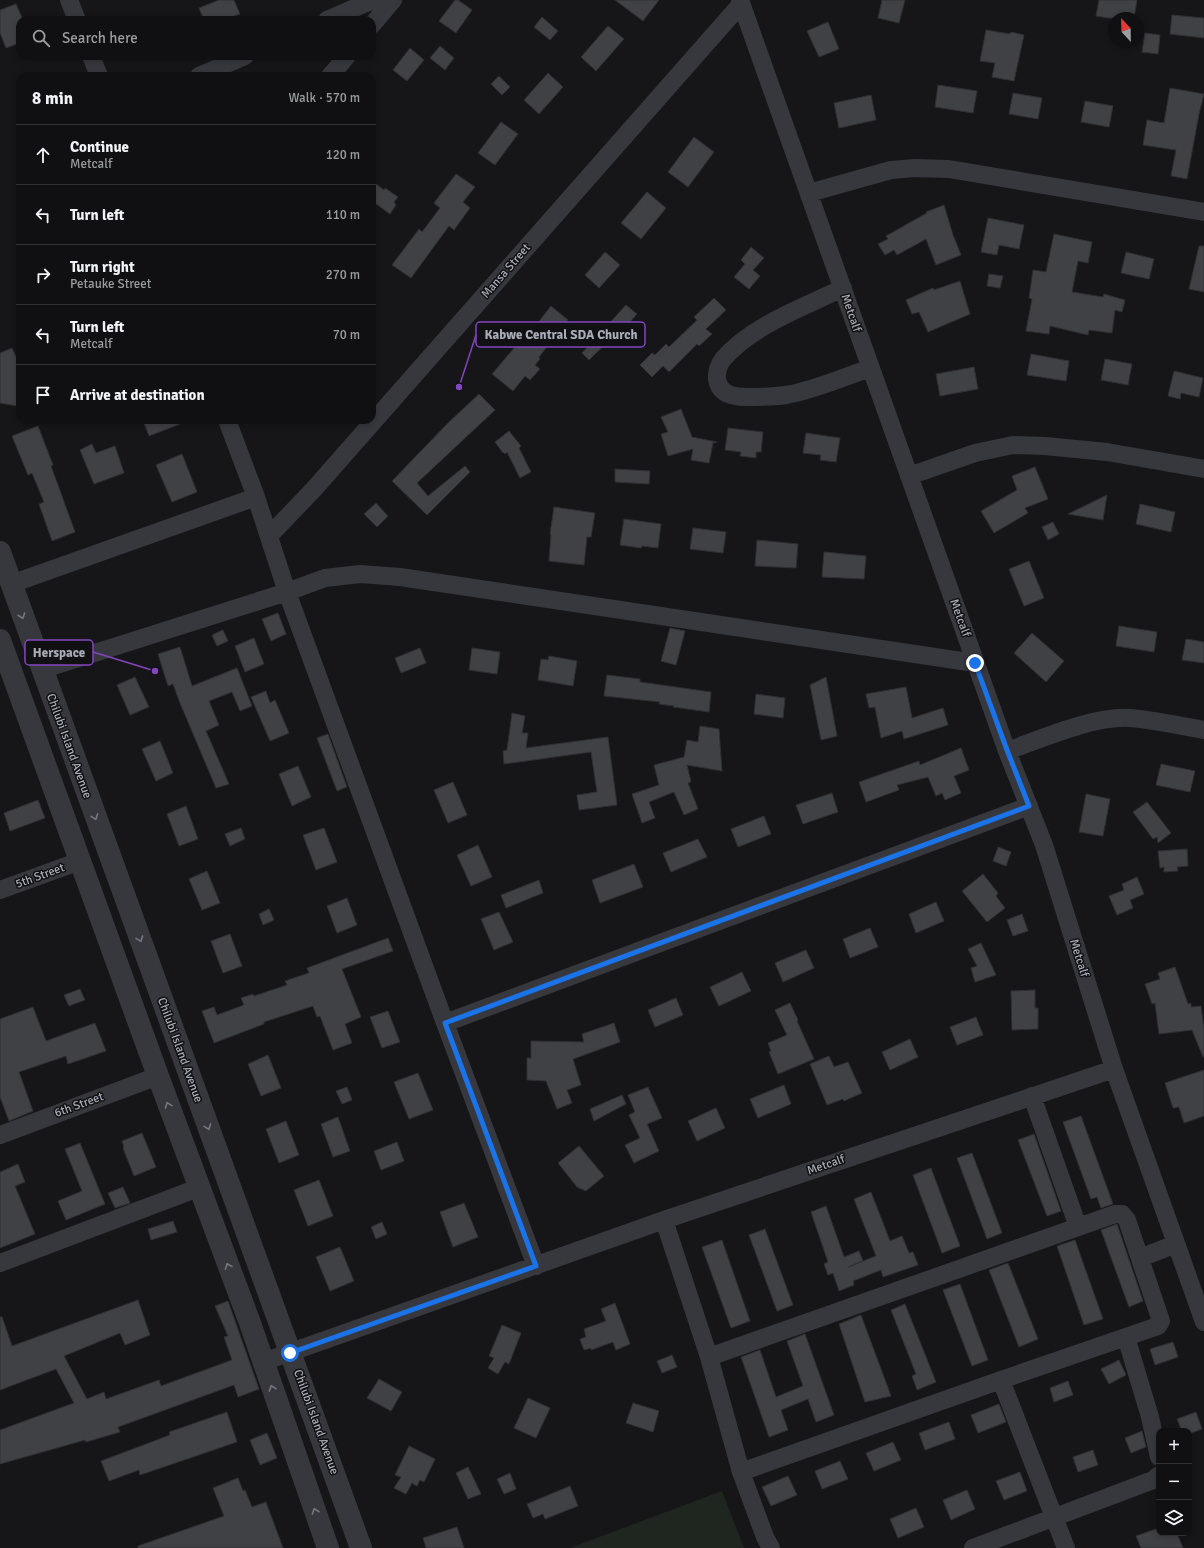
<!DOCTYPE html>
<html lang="en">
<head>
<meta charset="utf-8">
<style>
	body { margin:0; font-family:Signika,sans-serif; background:#1e1e20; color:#f1f3f6 }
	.controls { position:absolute; right:12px; bottom:12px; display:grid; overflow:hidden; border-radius:8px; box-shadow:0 2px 6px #0003 }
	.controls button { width:36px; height:36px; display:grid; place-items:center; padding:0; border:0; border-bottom:1px solid #303032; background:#101012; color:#f1f3f6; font:20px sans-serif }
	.compass { position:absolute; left:1108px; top:12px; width:36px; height:36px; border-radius:50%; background:#101012; box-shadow:0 2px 6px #0003; rotate:338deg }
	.stop { position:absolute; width:12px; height:12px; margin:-9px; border:3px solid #1a73e8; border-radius:50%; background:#fff }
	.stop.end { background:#1a73e8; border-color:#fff; box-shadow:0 1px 4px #0008 }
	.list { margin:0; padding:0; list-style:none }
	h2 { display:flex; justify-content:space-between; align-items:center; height:52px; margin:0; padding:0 16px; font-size:17px }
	h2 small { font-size:13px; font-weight:400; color:#9c9d9f }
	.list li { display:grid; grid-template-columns:26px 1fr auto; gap:12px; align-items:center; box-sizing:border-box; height:60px; padding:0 16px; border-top:1px solid #303032 }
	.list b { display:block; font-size:15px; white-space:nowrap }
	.list p { margin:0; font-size:13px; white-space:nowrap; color:#9c9d9f }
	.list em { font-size:13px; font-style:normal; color:#9c9d9f }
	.icon { flex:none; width:22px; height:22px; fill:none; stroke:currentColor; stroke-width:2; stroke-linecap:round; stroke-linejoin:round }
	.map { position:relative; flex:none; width:1204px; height:1548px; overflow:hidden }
	.search { position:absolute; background:#101012; box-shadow:0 2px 6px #0003; left:16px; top:16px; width:360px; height:44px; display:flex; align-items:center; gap:10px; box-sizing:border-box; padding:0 14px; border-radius:12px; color:#9c9d9f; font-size:15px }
	.panel { position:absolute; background:#101012; box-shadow:0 2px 6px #0003; left:16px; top:72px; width:360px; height:352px; border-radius:12px }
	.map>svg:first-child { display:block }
</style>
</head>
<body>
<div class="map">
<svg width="1204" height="1548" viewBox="0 0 1204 1548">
	<rect width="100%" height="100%" fill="#161618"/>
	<path fill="#1e261f" d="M722 1491 744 1548H570Z"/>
	<path fill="#404145" stroke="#303034" d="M219 0H234L240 14 223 20H204L199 8Z
		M455 0H458L472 10 456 33 439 21Z
		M615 0H659L643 21Z
		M882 0H905L899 23 878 18Z
		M1099 0H1137L1134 18H1109L1096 16Z
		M16 4 23 20H20V43L6 48 0 33V10Z
		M1172 15 1204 18V38L1170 34Z
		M542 17 558 31 550 40 534 27Z
		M828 22 839 49 819 57 807 31Z
		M608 26 624 39 596 71 581 57Z
		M986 30 1010 34 1011 32 1024 35 1014 81 992 77 995 63 980 61Z
		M1145 33 1160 35 1158 54 1142 52Z
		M440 46 454 58 445 70 430 58Z
		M410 48 424 60 407 81 393 70Z
		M548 73 563 87 539 114 524 100Z
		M499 76 510 87 502 95 491 84Z
		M938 85 977 91 973 113 935 107Z
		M1170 88 1204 94 1199 114 1187 179 1171 176 1176 150 1143 145 1147 120 1164 123Z
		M1013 93 1042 98 1038 119 1009 114Z
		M871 95 876 120 839 128 834 103Z
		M1085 101 1113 106 1109 127 1081 122Z
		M501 122 518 134 495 165 478 153Z
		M694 137 714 152 688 187 668 172Z
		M456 174 475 187 463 202 470 208 454 230 449 226 411 278 392 265 419 229 422 232 440 208 434 203Z
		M372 181 384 190 385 188 398 197 394 202 396 205 390 214 372 201Z
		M647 192 666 208 641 239 621 223Z
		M944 205 953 235 961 255 936 265 926 239 897 255 894 250 885 255 878 244 888 239 886 236 927 213 926 212Z
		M988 218 1024 225 1019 249 999 245 997 255 981 252Z
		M1054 234 1092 242 1088 263 1078 261 1072 292 1103 297 1104 294 1125 300 1122 312 1115 310 1112 333 1089 330 1088 335 1050 326 1049 334 1026 331 1032 299 1029 298 1033 270 1046 272Z
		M1199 246H1204V292L1189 289Z
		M751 247 764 258 753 270 760 276 749 289 734 277 745 264 741 260Z
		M605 252 620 265 599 288 585 275Z
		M1126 252 1154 259 1149 279 1121 273Z
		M989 274 1003 276 1000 288 987 286Z
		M960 281 970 314 928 332 919 312 912 314 906 300 933 288 934 290Z
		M714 298 726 310 706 329 712 334 699 346 697 344 669 372 663 366 652 377 640 365 652 353 655 355 666 344 669 347 697 320 694 317Z
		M626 305 637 314 621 332 619 331 589 360 582 353Z
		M551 306 568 320 539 357 540 359 535 365 540 369 530 380 525 376 513 391 492 374 520 341 522 343Z
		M12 348 20 365V387L17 406 0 403V353Z
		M1031 354 1069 361 1066 381 1027 375Z
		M1105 359 1132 364 1128 385 1101 380Z
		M974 367 978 389 940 396 936 374Z
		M1174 371 1203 378 1199 397 1181 393 1180 399 1168 396Z
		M479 394 495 410 417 483 428 496 465 466 470 472 427 515 392 481 448 423Z
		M681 409 692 437 717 442 713 443 709 463 691 460 693 449 668 456 661 434 668 432 661 417Z
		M143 420H188V421L149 436Z
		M38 426 53 465 51 466 75 532 52 541 39 504 44 502 32 473 28 475 12 436Z
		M728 428 763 432 761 452H756V458L740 456 741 452 725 450Z
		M509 431 521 446 519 448 531 472 520 478 507 452 505 454 503 452V453L495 442Z
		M806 433 840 438 836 462 820 460 821 455 803 453Z
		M92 444 96 453 115 446 124 473 94 484 80 450Z
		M182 454 197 492 172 502 156 465Z
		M1035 467 1048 499 1025 508 1028 513 994 533 981 511 1017 490 1012 476Z
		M615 469 650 471 649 484 615 482Z
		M1107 495 1103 520 1068 514Z
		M376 503 388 516 377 527 364 514Z
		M1140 504 1175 512 1171 532 1136 524Z
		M554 507 595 513 591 537H587L584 565 549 561 551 534H550Z
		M624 519 661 524 658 548 642 546 641 548 620 545Z
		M1053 522 1059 534 1048 540 1042 527Z
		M693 528 726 532 723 553 690 549Z
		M757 540 798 544 796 568 755 566Z
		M824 552 866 556 864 579 822 577Z
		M1029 561 1044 598 1024 606 1009 569Z
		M278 613 286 634 271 641 262 619Z
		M1119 626 1157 632 1154 652 1116 646Z
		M670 628 685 631 676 665 661 661Z
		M223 630 228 641 217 646 212 635Z
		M1032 633 1064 661 1046 682 1014 653Z
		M254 638 264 664 245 672 235 646Z
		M1186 639 1204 642V663L1182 660Z
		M180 647 192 686 237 668 252 706 240 711 232 692 209 701 219 725 206 731 229 784 216 788 180 703 173 684 168 686 158 654Z
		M420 648 426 663 401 673 395 658Z
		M472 648 500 652 497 674 469 670Z
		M549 656 577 661 573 686 538 680 541 659 548 660Z
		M607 675 640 679V682L711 692 709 712 673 707 674 706 659 704 660 702 604 696Z
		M135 677 149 707 130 715 117 685Z
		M826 677 837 736 821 740 810 685Z
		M906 687 912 718 943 708 948 725 904 739 902 731 881 738 875 707 869 708 866 694Z
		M266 691 270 703 275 700 289 733 270 741 251 697Z
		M756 694 785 698 783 718 754 714Z
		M512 713 525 716 522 733H528L526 748 608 737 617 805 579 810 577 795 597 792 591 752 504 764 503 751 507 750Z
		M700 726 719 729 722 771 687 765 691 782 688 783 698 809 684 815 674 792 649 802 655 818 642 823 632 794 659 785 654 765 684 757 687 740 698 742Z
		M328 734 347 787 337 791 317 738Z
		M160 741 173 773 156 781 142 749Z
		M961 748 969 770 954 776 961 793 945 800 942 793 936 796 928 777 897 785 899 790 866 802 859 782 919 761 920 765Z
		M1161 764 1195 771 1190 792 1156 785Z
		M298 766 311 797 292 806 279 774Z
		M453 782 467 815 448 823 434 790Z
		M832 793 838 812 803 824 796 805Z
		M1086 794 1110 799 1103 836 1079 832Z
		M38 800 45 818 10 831 4 813Z
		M1147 802 1171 833 1158 843 1157 837 1153 839 1133 812Z
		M186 806 198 839 179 846 167 814Z
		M764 816 771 834 738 847 731 829Z
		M241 828 245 839 230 846 225 834Z
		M324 828 337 862 316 870 303 835Z
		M698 839 707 857 671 872 663 853Z
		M478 845 492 877 471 886 457 855Z
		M998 847 1011 852 1006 866 993 861Z
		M1187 849 1188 866 1177 867 1178 871 1164 872V867L1160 868 1158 851Z
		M634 864 643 887 600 903 592 880Z
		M207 871 220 903 202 910 189 879Z
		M983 874 998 893 996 896 1005 908 987 922 962 891Z
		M1137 877 1144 894 1130 900 1133 908 1117 915 1109 896 1124 890 1122 884Z
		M539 880 543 893 506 908 501 895Z
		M347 898 357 925 337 933 327 906Z
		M936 902 944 921 916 933 909 914Z
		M269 909 274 920 263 925 259 914Z
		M499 912 513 942 494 950 481 919Z
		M1022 914 1028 931 1013 936 1007 920Z
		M870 928 878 947 850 958 843 939Z
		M230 934 242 966 223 973 211 941Z
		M388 938 393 951 342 969 361 1017 345 1024 352 1043 333 1050 320 1016 317 1017 313 1006 264 1022V1024L214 1043 202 1011 214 1007 217 1015 244 1005 241 998 253 994 254 996 287 985 285 981 309 973 307 968Z
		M981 943 996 975 975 982 971 968 977 966 968 949Z
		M806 950 814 968 783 982 775 963Z
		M1175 967 1188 1004 1191 1003V1007L1201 1006 1204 1029V1057H1203L1192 1030 1159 1034 1155 1003 1152 1004 1145 984 1160 979 1158 973Z
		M742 972 751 991 719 1006 710 987Z
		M80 989 85 1000 69 1006 64 995Z
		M1035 990V1008H1038V1029L1012 1030 1011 991Z
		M676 998 683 1015 655 1027 648 1010Z
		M790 1003 798 1020 797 1021 814 1059 778 1074 769 1052 771 1051 768 1043 787 1035 775 1010Z
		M33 1007 46 1041 95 1023 106 1051 68 1064 66 1056 19 1072 33 1111 9 1121 0 1097V1019Z
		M388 1011 400 1042 382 1048 370 1017Z
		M976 1017 983 1035 957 1045 950 1027Z
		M614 1023 620 1042 573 1059 581 1085 567 1090 572 1103 557 1109 546 1081 527 1080V1058H531V1041L584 1042 582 1034Z
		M910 1039 918 1057 890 1070 882 1052Z
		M268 1055 281 1088 261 1096 248 1064Z
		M829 1056 834 1067 848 1062 862 1093 844 1101 843 1099 827 1105 810 1064Z
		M1204 1070V1116L1184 1123 1179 1107 1173 1108 1165 1083Z
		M418 1073 433 1110 409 1119 394 1082Z
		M784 1085 791 1104 758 1118 750 1099Z
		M347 1087 352 1100 342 1104 336 1091Z
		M648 1087 662 1118 647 1124 659 1151 634 1163 625 1145 640 1138 629 1115 635 1112 628 1095Z
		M622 1095 626 1104 594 1121 590 1109Z
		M716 1108 725 1128 697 1141 688 1121Z
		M1081 1116 1113 1204 1101 1208 1097 1197 1091 1199 1063 1122Z
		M338 1117 350 1151 333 1157 321 1124Z
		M286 1121 299 1155 279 1163 266 1129Z
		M142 1133 156 1167 134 1176 123 1148 124 1147 122 1141Z
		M1034 1134 1061 1211 1047 1216 1018 1140Z
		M397 1142 404 1161 381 1170 374 1151Z
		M80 1143 105 1204 66 1220 58 1201 82 1191 65 1149Z
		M579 1146 604 1176 586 1191 577 1187 558 1163Z
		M972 1153 1002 1233 987 1239 957 1158Z
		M18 1164 25 1182 15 1186 35 1234 0 1248V1172Z
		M931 1168 960 1246 942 1253 913 1175Z
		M319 1180 333 1216 308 1226 294 1190Z
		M123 1187 130 1203 115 1208 108 1193Z
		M871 1192 890 1241 902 1236 909 1253 913 1252 918 1265 883 1277 881 1270 853 1281 854 1285 839 1291 833 1273 828 1275 824 1264 828 1262 811 1212 826 1206 844 1257 859 1251 863 1261 848 1267 876 1256 854 1199Z
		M464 1203 478 1237 453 1247 440 1212Z
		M173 1221 177 1232 151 1240 148 1229Z
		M382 1222 387 1234 376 1239 371 1227Z
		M1117 1224 1143 1301 1129 1307 1101 1230Z
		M765 1229 793 1305 777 1311 749 1235Z
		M722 1240 750 1321 731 1328 702 1247Z
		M1075 1240 1103 1319 1084 1325 1057 1246Z
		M340 1247 354 1281 330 1291 316 1257Z
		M1008 1263 1038 1339 1019 1347 989 1270Z
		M960 1284 988 1360 972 1366 943 1290Z
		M138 1300 150 1335 125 1345 120 1333 64 1356 87 1399 104 1392 106 1399 159 1380 161 1386 232 1360 224 1337 228 1336 215 1306 228 1301 259 1389 238 1397 234 1385 118 1427 120 1432 86 1442 85 1440 0 1464V1430L74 1403 56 1369 0 1390V1317H2L12 1346Z
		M615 1303 630 1344 616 1350 613 1342 591 1350V1348L584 1350 580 1339 586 1337 584 1329 606 1321 601 1309Z
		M905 1304 936 1382 917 1390 912 1376 916 1374 891 1310Z
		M861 1315 891 1396 865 1402 839 1324Z
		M502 1325 521 1333 509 1364 505 1362 498 1374 488 1368 494 1358 489 1356Z
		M805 1334 834 1415 816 1422 808 1399 781 1410 788 1430 769 1437 741 1357 760 1350 776 1397 803 1386 787 1341Z
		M1173 1342 1178 1357 1155 1365 1150 1349Z
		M672 1355 677 1367 662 1373 657 1361Z
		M1119 1360 1126 1375 1109 1384 1101 1369Z
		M379 1379 402 1392 391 1411 367 1398Z
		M1068 1381 1073 1395 1054 1402 1050 1388Z
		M528 1398 550 1408 536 1438 514 1428Z
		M633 1403 659 1411 653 1432 626 1423Z
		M999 1404 1006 1422 978 1433 971 1415Z
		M227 1412 237 1442 140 1475 139 1470 109 1481 101 1461 170 1435 169 1432Z
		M1196 1412 1202 1429 1189 1434V1431H1182L1177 1419Z
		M949 1422 955 1439 925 1450 919 1433Z
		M1142 1431 1146 1447 1131 1453 1125 1438Z
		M267 1433 277 1458 260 1465 250 1440Z
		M893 1442 901 1460 874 1471 866 1453Z
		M409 1446 435 1459 424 1482 420 1480 417 1486 412 1483 406 1494 394 1488 401 1477 395 1475Z
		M1093 1450 1098 1465 1078 1472 1073 1457Z
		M840 1461 848 1479 822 1489 815 1471Z
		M468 1467 481 1494 468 1499 456 1473Z
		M1020 1472 1027 1491 1004 1500 996 1481Z
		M510 1473 516 1489 504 1494 497 1479Z
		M788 1476 797 1495 771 1506 762 1487Z
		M238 1478 243 1491 245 1490 252 1507 266 1502 283 1548H138V1546L224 1516 213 1488Z
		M570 1486 578 1506 545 1519 543 1514 533 1518 527 1504Z
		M967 1490 975 1509 951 1520 943 1500Z
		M916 1508 924 1527 898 1538 890 1519Z
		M457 1527 464 1548H426L423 1538Z
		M1159 1528V1533H1177L1183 1548H1141L1136 1536Z"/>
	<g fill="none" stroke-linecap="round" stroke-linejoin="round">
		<path stroke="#37383d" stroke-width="18" d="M69 0 77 20
			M740 0 1007 751 1044 845 1114 1069 1204 1322
			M327 20 373 0
			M372 25 393 0
			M91 56 99 76
			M199 76 245 56
			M330 76 347 56
			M809 193 891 170 915 168 949 169 1204 212
			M843 288C802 308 753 325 723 359 719 364 716 373 717 379 719 394 733 397 747 397 760 397 773 397 786 395 815 390 843 377 871 368
			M227 420 256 497 287 592 445 1023 536 1266
			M909 476 975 453 1013 445 1045 446 1107 452 1204 469
			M269 536 314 489 741 4
			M11 584 256 497
			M41 670 287 592 325 578 360 574 400 577 975 663
			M1007 751C1041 739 1095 715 1131 718 1155 720 1180 726 1204 730
			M0 890 80 861
			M445 1023 1029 806
			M1032 1096 1078 1227
			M0 1135 158 1076
			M664 1220 709 1357 741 1472 765 1537 771 1548
			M1140 1258 1176 1244
			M0 1263 198 1188
			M1126 1337 1150 1417 1159 1457
			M709 1357 1115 1214H1122L1127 1220 1161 1321 1158 1326 1001 1380 741 1472
			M263 1362 664 1220 1114 1069
			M1001 1380 1066 1548
			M973 1548 1153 1480 1159 1475"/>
		<path stroke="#37383d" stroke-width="22" d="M0 552 361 1548
			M0 640 158 1076 250 1323 328 1548"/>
	</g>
	<defs><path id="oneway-chevron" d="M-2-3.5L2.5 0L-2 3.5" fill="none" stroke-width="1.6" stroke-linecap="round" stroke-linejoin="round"/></defs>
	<g stroke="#757881">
		<use href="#oneway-chevron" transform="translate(22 616) rotate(71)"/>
		<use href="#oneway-chevron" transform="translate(95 817) rotate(70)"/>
		<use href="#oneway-chevron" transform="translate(140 939) rotate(70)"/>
		<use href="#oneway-chevron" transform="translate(168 1105) rotate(-110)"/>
		<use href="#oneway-chevron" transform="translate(208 1127) rotate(70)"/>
		<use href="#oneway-chevron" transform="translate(228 1266) rotate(-111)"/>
		<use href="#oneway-chevron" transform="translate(272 1388) rotate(-109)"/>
		<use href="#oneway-chevron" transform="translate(315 1511) rotate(-109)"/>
	</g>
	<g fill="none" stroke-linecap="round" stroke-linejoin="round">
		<path stroke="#1a73e8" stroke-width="5" d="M290 1353 536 1266 445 1023 1029 806 1007 750 975 663"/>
	</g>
	<g text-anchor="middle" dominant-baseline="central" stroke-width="3" stroke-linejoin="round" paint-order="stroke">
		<g font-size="12" fill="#a8adb8" stroke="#111113">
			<text transform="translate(506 271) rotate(-49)">Mansa Street</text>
			<text transform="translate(851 313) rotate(71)">Metcalf</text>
			<text transform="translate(960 618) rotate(70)">Metcalf</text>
			<text transform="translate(69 746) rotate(70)">Chilubi Island Avenue</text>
			<text transform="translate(40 876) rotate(-20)">5th Street</text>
			<text transform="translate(1079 958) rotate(73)">Metcalf</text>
			<text transform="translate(180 1050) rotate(70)">Chilubi Island Avenue</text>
			<text transform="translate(79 1105) rotate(-20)">6th Street</text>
			<text transform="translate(826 1165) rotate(-19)">Metcalf</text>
			<text transform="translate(316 1422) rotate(70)">Chilubi Island Avenue</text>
		</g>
	</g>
	<path fill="none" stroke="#8446be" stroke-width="1.5" d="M459 387L476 335M155 671L93 652"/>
	<g fill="#8446be" stroke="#111113" stroke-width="1.5">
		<circle cx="459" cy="387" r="4"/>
		<circle cx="155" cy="671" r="4"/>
	</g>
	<g fill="#111113" stroke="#8446be" stroke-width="1.5">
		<rect x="476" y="322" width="169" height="25" rx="4"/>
		<rect x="25" y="640" width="68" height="25" rx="4"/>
	</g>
	<g font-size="13" text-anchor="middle" font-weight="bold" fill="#a8adb8">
		<text x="561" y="339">Kabwe Central SDA Church</text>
		<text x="59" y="657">Herspace</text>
	</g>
</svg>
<div class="controls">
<button>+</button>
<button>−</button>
<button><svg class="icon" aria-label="layers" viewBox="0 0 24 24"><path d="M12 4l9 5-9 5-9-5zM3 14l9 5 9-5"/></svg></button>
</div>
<svg class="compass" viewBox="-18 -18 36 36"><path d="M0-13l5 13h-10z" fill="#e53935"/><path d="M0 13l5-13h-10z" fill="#9c9d9f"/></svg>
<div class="stop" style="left:290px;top:1353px"></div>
<div class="stop end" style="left:975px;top:663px"></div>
<div class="search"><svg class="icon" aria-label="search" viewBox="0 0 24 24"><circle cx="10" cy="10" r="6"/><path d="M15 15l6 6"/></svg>Search here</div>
<section class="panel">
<h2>8 min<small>Walk · 570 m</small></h2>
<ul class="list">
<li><svg class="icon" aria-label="ahead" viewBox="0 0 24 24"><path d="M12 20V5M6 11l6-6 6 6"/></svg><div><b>Continue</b><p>Metcalf</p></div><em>120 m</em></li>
<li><svg class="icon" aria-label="left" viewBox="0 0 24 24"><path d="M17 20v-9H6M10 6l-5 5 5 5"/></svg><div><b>Turn left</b></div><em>110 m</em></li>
<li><svg class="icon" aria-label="right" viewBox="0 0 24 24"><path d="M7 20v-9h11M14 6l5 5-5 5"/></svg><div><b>Turn right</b><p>Petauke Street</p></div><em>270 m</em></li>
<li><svg class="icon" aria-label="left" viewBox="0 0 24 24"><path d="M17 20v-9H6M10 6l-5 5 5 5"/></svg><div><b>Turn left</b><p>Metcalf</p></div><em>70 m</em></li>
<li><svg class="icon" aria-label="arrive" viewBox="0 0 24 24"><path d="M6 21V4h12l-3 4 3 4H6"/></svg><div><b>Arrive at destination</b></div></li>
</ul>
</section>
</div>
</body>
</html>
